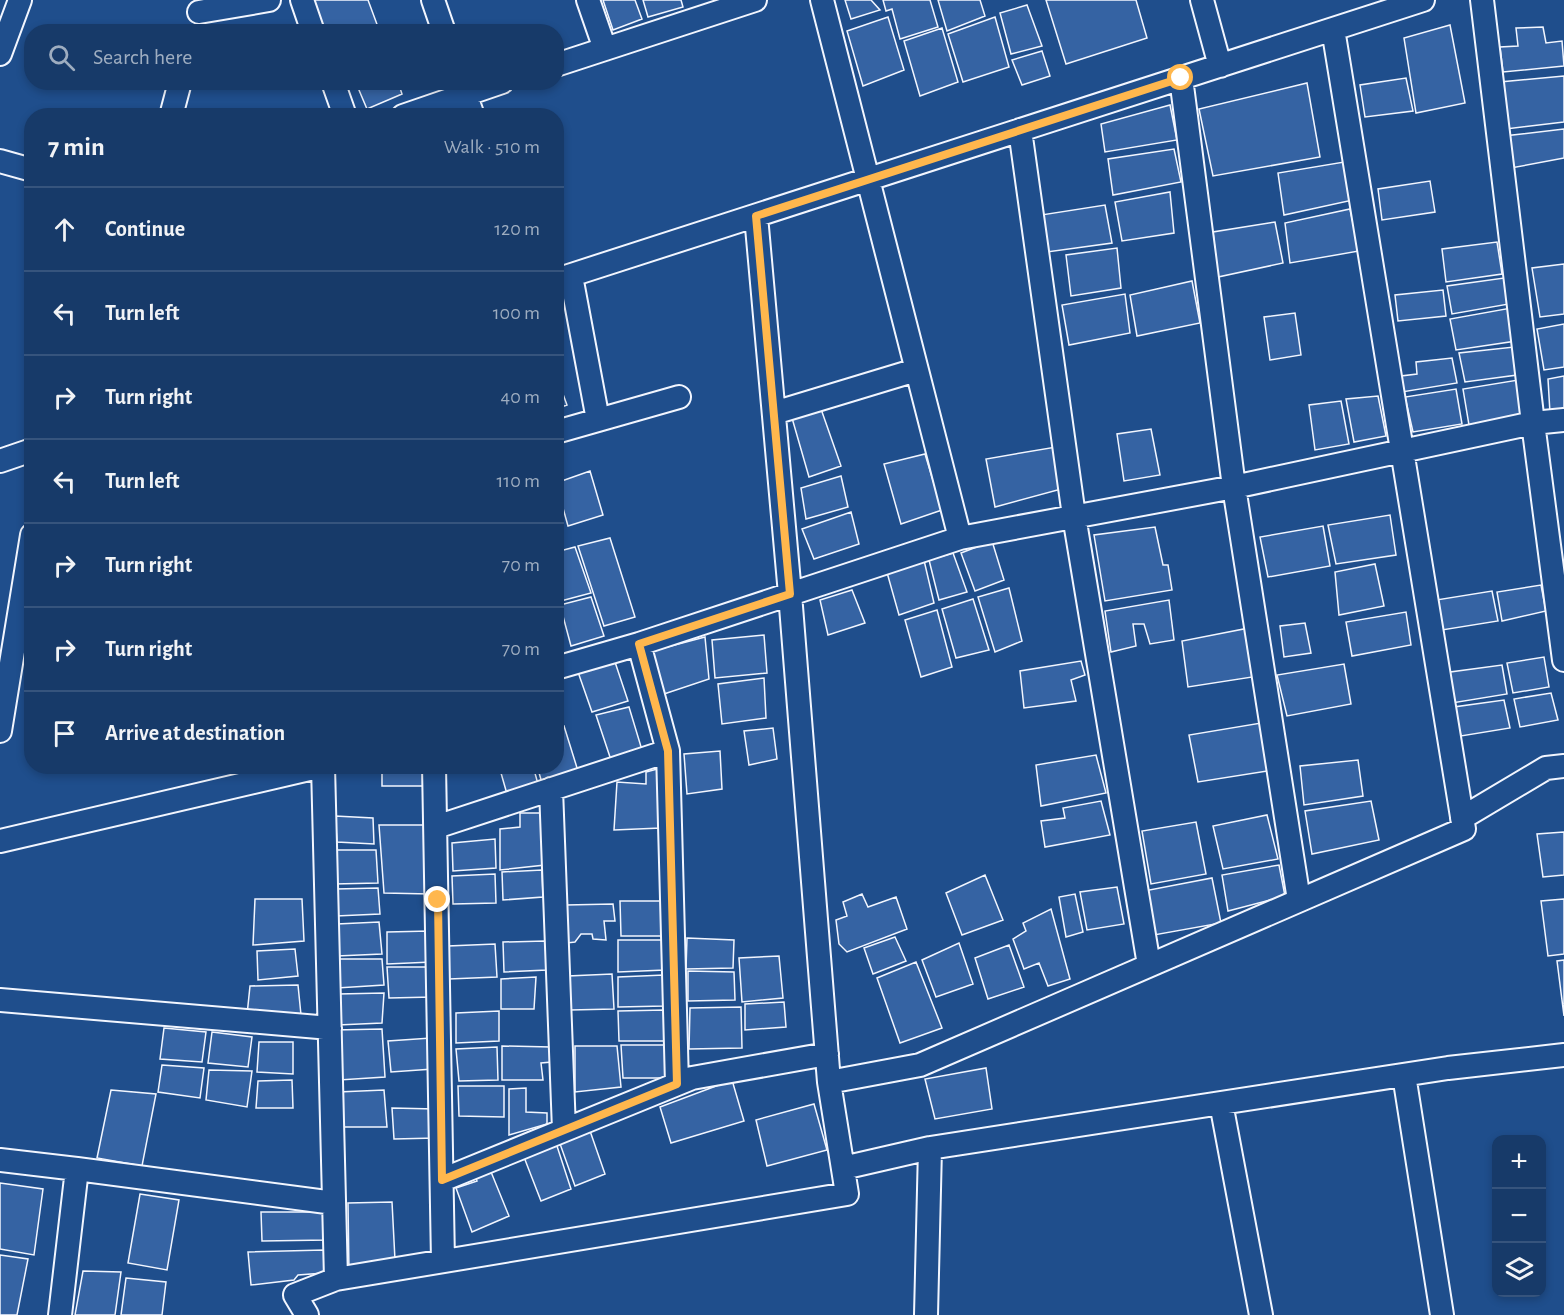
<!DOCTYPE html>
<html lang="en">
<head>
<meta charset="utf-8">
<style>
	body { margin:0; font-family:"Alegreya Sans",sans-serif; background:#244571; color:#f1f3f6 }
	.controls { position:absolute; right:18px; bottom:18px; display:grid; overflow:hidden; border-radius:12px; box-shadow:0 3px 9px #0003 }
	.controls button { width:54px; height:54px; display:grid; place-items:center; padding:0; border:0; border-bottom:2px solid #36547d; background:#173a69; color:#f1f3f6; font:30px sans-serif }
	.stop { position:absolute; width:18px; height:18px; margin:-14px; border:4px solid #ffb74d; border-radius:50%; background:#fff }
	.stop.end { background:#ffb74d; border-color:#fff; box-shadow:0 2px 6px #0008 }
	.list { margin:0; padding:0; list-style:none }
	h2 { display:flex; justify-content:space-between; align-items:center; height:78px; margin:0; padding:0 24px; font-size:26px }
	h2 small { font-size:20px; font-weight:400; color:#9eadc0 }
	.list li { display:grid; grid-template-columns:39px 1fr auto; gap:18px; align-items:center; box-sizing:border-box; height:84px; padding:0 24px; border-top:2px solid #36547d }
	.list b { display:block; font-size:22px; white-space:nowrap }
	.list em { font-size:20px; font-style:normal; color:#9eadc0 }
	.icon { flex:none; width:33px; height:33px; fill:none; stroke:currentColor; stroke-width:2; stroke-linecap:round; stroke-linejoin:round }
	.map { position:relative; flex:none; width:1564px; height:1315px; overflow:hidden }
	.search { position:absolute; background:#173a69; box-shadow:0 3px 9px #0003; left:24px; top:24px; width:540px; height:66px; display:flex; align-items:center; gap:15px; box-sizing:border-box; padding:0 21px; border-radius:24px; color:#9eadc0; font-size:22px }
	.panel { position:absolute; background:#173a69; box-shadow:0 3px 9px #0003; left:24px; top:108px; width:540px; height:666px; border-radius:24px }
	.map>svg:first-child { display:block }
</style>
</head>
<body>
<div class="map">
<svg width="1564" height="1315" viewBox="0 0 1564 1315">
	<rect width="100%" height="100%" fill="#1f4e8c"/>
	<path fill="#3563a3" stroke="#f2f6ff" stroke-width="1.5" d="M312 0H368L378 27 365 32H325Z
		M603 0H635L642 19 613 30Z
		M643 0H681L683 7 648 17Z
		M845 0H871L880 10 851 19Z
		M883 0H930L938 27 900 39 892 9 886 11Z
		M938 0H980L985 16 947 31Z
		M1046 0H1136L1147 38 1066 64Z
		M1027 5 1042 46 1011 54 1000 13Z
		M888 17 904 70 863 86 847 31Z
		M995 17 1009 67 963 82 948 34Z
		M1450 25 1465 103 1416 113 1404 38Z
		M1543 27 1546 43 1562 41 1564 66 1503 72 1500 47 1518 46 1516 28Z
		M942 28 958 82 920 96 904 41Z
		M1042 51 1050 76 1022 85 1012 60Z
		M1564 76V122L1506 129 1500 82Z
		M1406 78 1413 111 1365 117 1360 85Z
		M398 82 402 94 367 109 356 83Z
		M1307 83 1320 157 1213 176 1199 109Z
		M1170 105 1177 140 1105 152 1101 124Z
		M1564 129V158L1511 168 1504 136Z
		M1174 149 1181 182 1113 195 1108 159Z
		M1344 162 1353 200 1284 215 1278 173Z
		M1430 181 1435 212 1382 220 1378 189Z
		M1170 192 1174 233 1122 241 1115 202Z
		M1105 205 1112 243 1047 252 1041 215Z
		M1350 209 1359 251 1290 263 1285 223Z
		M1275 222 1283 263 1218 277 1213 232Z
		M1497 242 1502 274 1446 282 1442 249Z
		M1117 248 1121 288 1071 296 1066 255Z
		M1564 264V314L1540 317 1532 268Z
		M1504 278 1509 304 1452 314 1447 286Z
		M1192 281 1200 323 1137 336 1130 295Z
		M1443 290 1446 316 1398 321 1395 295Z
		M1125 294 1130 333 1069 345 1062 305Z
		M1511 308 1516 341 1456 350 1450 319Z
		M1295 313 1301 355 1270 360 1264 317Z
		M1564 324V367L1544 370 1537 329Z
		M1514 347 1517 375 1465 382 1459 353Z
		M1452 358 1457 383 1402 392 1401 376 1417 374 1416 362Z
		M556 375 567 405 556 409Z
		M1564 376V410L1550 413 1548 379Z
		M1518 380 1522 414 1469 425 1463 389Z
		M1456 389 1462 424 1413 432 1405 397Z
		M1378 396 1386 436 1354 442 1346 399Z
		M1341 401 1349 444 1315 450 1309 405Z
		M821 409 841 466 809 477 792 418Z
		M1151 429 1160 475 1124 481 1117 434Z
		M1056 447 1065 488 995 507 986 459Z
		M925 454 942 510 901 524 884 464Z
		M590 471 603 515 568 526 556 483Z
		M841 476 848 507 806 519 801 488Z
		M556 497 563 529 556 532Z
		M851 512 859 544 814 559 802 529Z
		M1390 515 1396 555 1336 564 1328 525Z
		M1323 526 1330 566 1268 577 1260 537Z
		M1155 527 1163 565H1168L1172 590 1105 601 1094 535Z
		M610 538 635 617 604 626 578 546Z
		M992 541 1004 580 975 591 961 553Z
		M575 547 591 593 557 602 556 552Z
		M953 553 967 592 939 600 929 560Z
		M923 556 934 603 899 615 886 569Z
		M1375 564 1384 606 1339 615 1335 572Z
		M1541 585 1546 611 1502 621 1497 592Z
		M1009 588 1022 641 995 652 978 597Z
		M852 590 865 623 828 635 820 600Z
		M1492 591 1498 621 1442 630 1436 600Z
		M591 597 604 636 571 646 560 605Z
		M973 599 989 650 956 658 942 609Z
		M1169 600 1174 640 1150 644 1144 624H1133L1136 646 1111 652 1105 611Z
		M937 610 952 667 921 677 905 620Z
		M1406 612 1411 645 1352 656 1346 622Z
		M1305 623 1311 653 1284 657 1280 626Z
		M1249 628 1259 676 1188 687 1182 641Z
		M764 635 767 673 715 678 712 640Z
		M705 637 709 679 664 694 652 651Z
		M1544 657 1549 687 1513 693 1507 663Z
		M1081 661 1085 675 1071 680 1076 701 1024 708 1020 671Z
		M615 662 628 701 592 712 578 672Z
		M1344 664 1351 704 1287 716 1277 675Z
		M1502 665 1507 694 1452 703 1443 673Z
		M764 678 766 718 722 724 718 684Z
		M1551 693 1558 720 1520 727 1514 699Z
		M1504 700 1510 728 1461 736 1454 707Z
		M629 707 642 750 611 760 596 715Z
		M1261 723 1273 770 1198 782 1189 735Z
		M564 726 578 771 542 783 537 766H556V729Z
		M773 728 777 759 749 765 744 731Z
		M720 751 722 789 687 794 684 754Z
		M1096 755 1106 793 1041 806 1036 765Z
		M1358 760 1363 796 1304 805 1300 766Z
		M382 766H426V786H382Z
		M499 766H533L538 784 507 794Z
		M661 768V828L614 830 617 782 646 784V772Z
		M1101 801 1110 835 1045 847 1041 821 1065 818 1063 808Z
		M1371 801 1379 840 1312 854 1305 811Z
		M520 813H543L545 865 500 870V829L520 827Z
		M1267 815 1278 859 1223 869 1213 826Z
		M335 816 373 818 374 844 337 842Z
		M1196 822 1206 874 1151 884 1142 831Z
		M379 825H428L430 894 384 893Z
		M1564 832V875L1543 877 1537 834Z
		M495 839 496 868 453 871 452 843Z
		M332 850H376L378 883 334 884Z
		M1279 865 1285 896 1228 911 1222 875Z
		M542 870 543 897 503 900 502 872Z
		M495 874 496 903 453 904 452 876Z
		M985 875 1003 920 962 935 946 893Z
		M1212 878 1221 923 1154 935 1144 891Z
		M1117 887 1124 924 1087 930 1080 892Z
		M378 888 380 914 336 916V889Z
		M862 894 868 907 896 897 907 929 847 952 839 944 836 920 847 916 843 902Z
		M1075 894 1083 932 1066 937 1059 897Z
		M255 899H302L304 941 253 945Z
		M1564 899V954L1548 956 1541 901Z
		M620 901H664L665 936H621Z
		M613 904 615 921H604L606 940 593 939 592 934H581L575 942 567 943 566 905Z
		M1051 909 1070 979 1048 986 1039 963 1024 969 1013 939 1026 931 1023 923Z
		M379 922 382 954 337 956V924Z
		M430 931 432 962 387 964V932Z
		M895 937 906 961 873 974 864 948Z
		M687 938 734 940 733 968 686 969Z
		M618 940H664L665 970 618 972Z
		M545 941 547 970 504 972 503 942Z
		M959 943 973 984 936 997 922 960Z
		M495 944 497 977 449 979 448 946Z
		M1009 945 1024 987 988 999 975 958Z
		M295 949 298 976 258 980 257 951Z
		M779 956 783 998 742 1002 739 958Z
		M337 959H382L384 985 337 988Z
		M1564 960V1016L1557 961Z
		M916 962 942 1028 900 1043 877 978Z
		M387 967H432L433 997 389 998Z
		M688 971 734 972 735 1000 688 1001Z
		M612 974 614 1009 570 1010 568 976Z
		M664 975 665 1006 618 1007V977Z
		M536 977 534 1009H501V979Z
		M298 985 301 1015H247L250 986Z
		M384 993 382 1023 338 1025V994Z
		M784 1002 786 1027 745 1030V1004Z
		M741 1007 742 1048 689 1049 690 1008Z
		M665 1010V1041H619L618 1011Z
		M499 1011V1041L456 1043V1013Z
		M164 1028 206 1032 202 1062 160 1059Z
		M382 1029 385 1077 339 1080 335 1030Z
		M212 1032 252 1037 248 1067 208 1063Z
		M431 1038 433 1069 391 1072 388 1041Z
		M259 1042H293V1074L257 1072Z
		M621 1045H665L666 1078H623Z
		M502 1046 551 1047 552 1062 541 1063 543 1080H502Z
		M575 1046H617L621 1087 575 1092Z
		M497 1047 498 1080 459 1081 456 1049Z
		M162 1065 204 1068 200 1098 158 1092Z
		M986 1068 992 1109 935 1119 925 1079Z
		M209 1070 252 1071 247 1107 206 1100Z
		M292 1080 293 1108H256L258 1081Z
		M732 1080 744 1121 671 1143 660 1107Z
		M458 1086H504V1117L459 1116Z
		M526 1088V1112L547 1113V1124L509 1135V1089Z
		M111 1090 156 1094 142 1166 97 1158Z
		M384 1090 387 1127H340L338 1092Z
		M814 1104 827 1150 767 1166 756 1120Z
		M392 1108 435 1109 436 1138 394 1139Z
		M589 1128 605 1174 575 1186 559 1141Z
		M555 1140 571 1189 541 1201 522 1152Z
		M489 1167 509 1216 472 1232 456 1188 477 1181 474 1173Z
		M0 1183 43 1189 34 1255 0 1249Z
		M140 1194 179 1200 167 1270 128 1263Z
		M392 1202 395 1260 349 1272 348 1203Z
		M261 1212H326L328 1240 262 1241Z
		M324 1250V1273L298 1275 294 1280 251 1285 248 1252Z
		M0 1255 28 1259 17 1315H0Z
		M83 1271 121 1272 115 1315H75Z
		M126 1278 166 1282 162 1315H121Z"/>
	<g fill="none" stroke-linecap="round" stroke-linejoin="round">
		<defs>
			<path id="minor" d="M302 0 313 32
				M433 0 444 32
				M588 0 605 49
				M822 0 960 538 1234 487 1533 423 1482 0
				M1202 0 1220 66
				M199 12 269 0
				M0 54 20 0
				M556 65 755 0
				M1181 78 1234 487 1299 900
				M333 82 345 116
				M461 82 473 116
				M171 116 180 82
				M403 116 502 82
				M1020 130 1074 516 1149 965
				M0 161 32 170
				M756 216 790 594 829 1082 920 1065 1464 829 1333 29
				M571 276 598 420
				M556 280 1423 0
				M774 413 916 370
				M1564 420 1533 423 1564 660
				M556 432 679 397
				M0 461 32 450
				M639 644 668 751
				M556 668 639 644 960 538
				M0 731 32 535
				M323 766 336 1279
				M434 766 443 1261
				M551 789 564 1130
				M1462 818 1546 768 1564 766
				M436 827 668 751 677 1084
				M0 841 322 766
				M0 1000 330 1028
				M1404 1075 1442 1315
				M1221 1103 1261 1315
				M930 1148 1448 1068 1564 1055
				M0 1160 77 1169
				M843 1168 930 1148 926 1315
				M442 1180 692 1078 827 1054
				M60 1315 77 1169 334 1203
				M307 1315 295 1295 336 1279 847 1194 829 1082"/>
		</defs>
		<use href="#minor" stroke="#f2f6ff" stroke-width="26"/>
		<use href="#minor" stroke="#1f4e8c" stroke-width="22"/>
	</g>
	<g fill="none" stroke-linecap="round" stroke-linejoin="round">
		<path stroke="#ffb74d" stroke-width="8" d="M438 900 442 1180 677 1084 668 751 639 644 790 594 756 216 1181 78"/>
	</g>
</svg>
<div class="controls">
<button>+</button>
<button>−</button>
<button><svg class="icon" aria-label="layers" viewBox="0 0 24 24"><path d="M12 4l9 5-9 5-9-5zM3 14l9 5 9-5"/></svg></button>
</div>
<div class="stop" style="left:1181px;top:78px"></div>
<div class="stop end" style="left:438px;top:900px"></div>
<div class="search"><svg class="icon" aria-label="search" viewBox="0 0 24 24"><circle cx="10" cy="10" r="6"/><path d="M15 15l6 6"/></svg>Search here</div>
<section class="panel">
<h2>7 min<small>Walk · 510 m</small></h2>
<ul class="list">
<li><svg class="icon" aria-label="ahead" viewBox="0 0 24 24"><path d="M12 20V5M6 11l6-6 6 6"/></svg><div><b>Continue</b></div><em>120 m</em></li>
<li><svg class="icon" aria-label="left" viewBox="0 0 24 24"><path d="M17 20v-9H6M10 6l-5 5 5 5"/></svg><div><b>Turn left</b></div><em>100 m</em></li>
<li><svg class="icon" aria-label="right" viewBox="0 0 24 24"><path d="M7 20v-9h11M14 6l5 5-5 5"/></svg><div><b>Turn right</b></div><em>40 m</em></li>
<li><svg class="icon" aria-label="left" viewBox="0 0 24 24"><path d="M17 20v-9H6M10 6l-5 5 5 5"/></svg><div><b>Turn left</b></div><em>110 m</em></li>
<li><svg class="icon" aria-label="right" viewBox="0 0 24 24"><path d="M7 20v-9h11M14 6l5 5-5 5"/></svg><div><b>Turn right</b></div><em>70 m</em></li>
<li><svg class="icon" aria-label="right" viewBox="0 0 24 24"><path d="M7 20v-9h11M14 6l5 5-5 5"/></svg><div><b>Turn right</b></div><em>70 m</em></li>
<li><svg class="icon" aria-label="arrive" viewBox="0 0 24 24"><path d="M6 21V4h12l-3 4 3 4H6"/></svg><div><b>Arrive at destination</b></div></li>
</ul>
</section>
</div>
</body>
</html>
